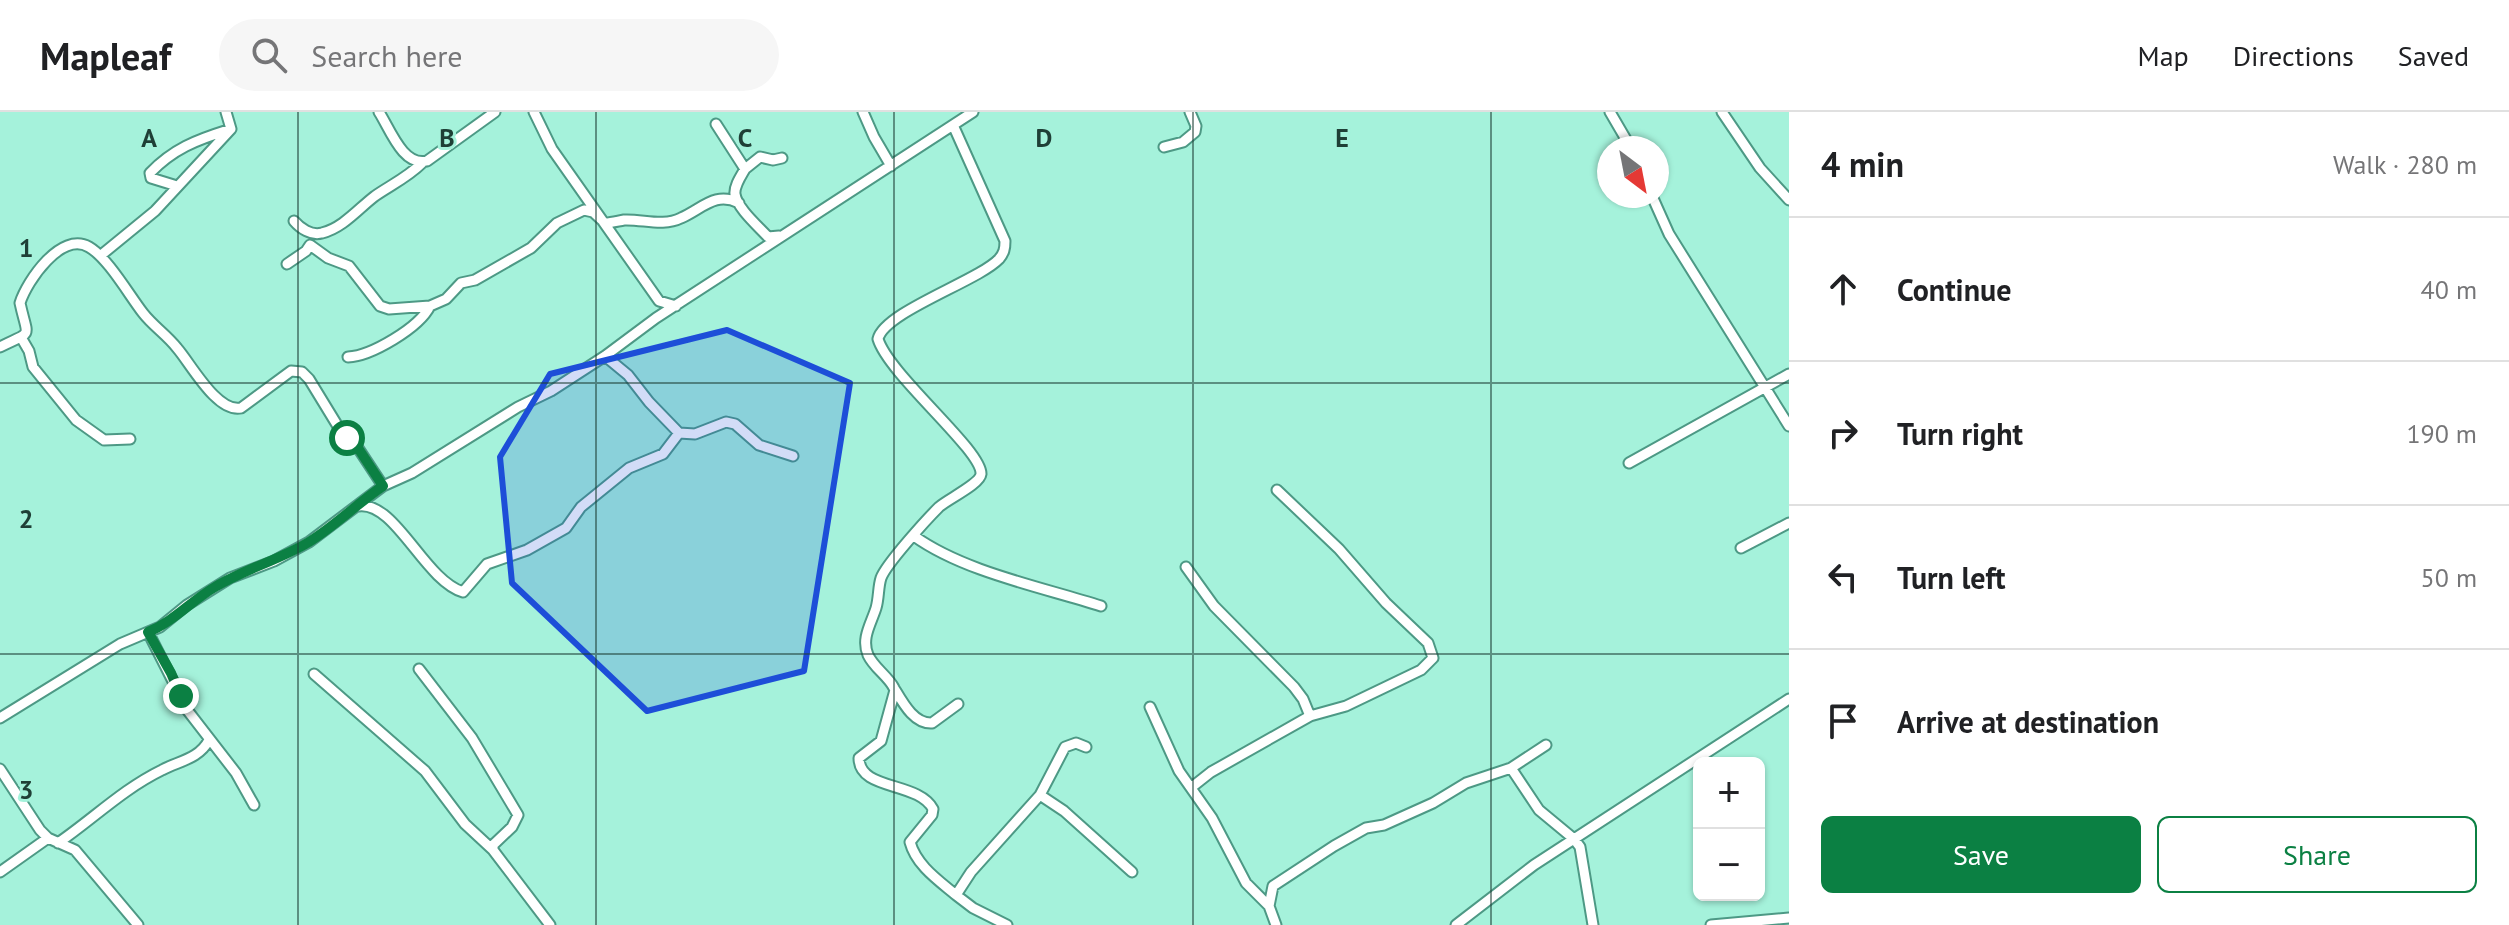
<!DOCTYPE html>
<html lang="en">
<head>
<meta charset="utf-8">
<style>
	body { margin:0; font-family:"PT Sans",sans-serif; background:#f6f6f6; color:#202124 }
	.controls { position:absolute; right:24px; bottom:24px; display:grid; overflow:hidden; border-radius:12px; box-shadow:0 2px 6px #0004 }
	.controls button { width:72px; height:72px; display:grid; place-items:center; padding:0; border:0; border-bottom:2px solid #e0e0e0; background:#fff; color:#202124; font:40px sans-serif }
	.compass { position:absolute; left:1597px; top:24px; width:72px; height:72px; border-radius:50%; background:#fff; box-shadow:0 2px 6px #0004; rotate:148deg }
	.stop { position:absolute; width:24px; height:24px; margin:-18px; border:6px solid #0b8043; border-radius:50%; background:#fff }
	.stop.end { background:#0b8043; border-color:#fff; box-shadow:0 2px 8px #0008 }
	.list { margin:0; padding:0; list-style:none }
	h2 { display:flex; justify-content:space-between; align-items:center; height:104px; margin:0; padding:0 32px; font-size:34px }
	h2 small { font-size:26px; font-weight:400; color:#757577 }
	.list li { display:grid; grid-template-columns:52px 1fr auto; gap:24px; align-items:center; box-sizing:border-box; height:144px; padding:0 32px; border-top:2px solid #e0e0e0 }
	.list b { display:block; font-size:30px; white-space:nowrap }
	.list em { font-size:26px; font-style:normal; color:#757577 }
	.actions { display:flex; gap:16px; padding:24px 32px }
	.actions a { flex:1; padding:18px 0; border:2px solid #0b8043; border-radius:12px; text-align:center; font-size:28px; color:#0b8043 }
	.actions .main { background:#0b8043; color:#fff }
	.icon { flex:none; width:44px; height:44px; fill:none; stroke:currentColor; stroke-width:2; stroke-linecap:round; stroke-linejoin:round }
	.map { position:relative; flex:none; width:1789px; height:813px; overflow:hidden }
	header { display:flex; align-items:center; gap:48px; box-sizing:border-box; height:112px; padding:0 40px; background:#fff; border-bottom:2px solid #e0e0e0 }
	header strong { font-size:38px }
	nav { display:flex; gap:44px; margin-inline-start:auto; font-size:28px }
	.search { width:560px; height:72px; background:#f6f6f6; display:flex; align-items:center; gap:20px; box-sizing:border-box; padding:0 28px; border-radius:44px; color:#757577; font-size:30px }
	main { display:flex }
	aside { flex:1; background:#fff }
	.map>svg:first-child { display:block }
</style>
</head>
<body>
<header>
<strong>Mapleaf</strong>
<div class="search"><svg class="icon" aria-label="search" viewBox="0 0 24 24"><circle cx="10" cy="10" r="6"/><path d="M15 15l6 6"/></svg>Search here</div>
<nav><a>Map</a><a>Directions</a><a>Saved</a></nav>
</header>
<main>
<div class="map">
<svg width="1789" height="813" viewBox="0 0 1789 813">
	<rect width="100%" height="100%" fill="#a5f2db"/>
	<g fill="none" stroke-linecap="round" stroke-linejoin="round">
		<defs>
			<path id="minor" d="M226 0 231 17
				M379 0C390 17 403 55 427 49L495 0
				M534 0 552 37 659 189 676 194
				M863 0 874 25 891 54
				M1610 0 1631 36
				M1722 0 1760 56 1789 88
				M716 12 745 57C741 64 734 74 735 82 737 96 758 114 768 125L779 124
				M953 13 1005 129C1005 137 1004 141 999 147 978 169 884 200 878 227 889 263 982 338 981 362 980 372 948 387 939 395 927 407 886 452 881 466 878 475 879 486 876 496 871 512 861 526 868 543 874 556 888 564 894 576 903 591 914 612 932 611L958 592
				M1164 35 1183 30 1195 20 1196 14 1190 0
				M745 57 760 45 773 48 782 46
				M177 74 151 66 150 61C173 37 196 28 228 18
				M1652 84 1669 122 1789 314
				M294 109C300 116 311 124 322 121 343 116 359 96 375 84 391 73 408 65 422 51
				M100 144 155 99 231 17
				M287 152 306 139 310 133 328 146 349 154 380 194 389 197 430 194 446 187 461 171 475 168 531 136 557 111 584 98 593 100 605 111C611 111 618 109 624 108 643 107 663 115 681 106 702 97 715 79 739 91
				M22 227 29 239 33 255 76 308 104 328 130 327
				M0 235C34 218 28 228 20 191 27 169 61 119 89 135 108 146 129 183 143 201 153 214 167 223 177 236 191 252 217 301 241 296L291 259 302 260 309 267 342 321 358 336 383 374
				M605 244 628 263 649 290 679 321 695 322 726 310 735 312 759 333 793 344
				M348 245C371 244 419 216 430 194
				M1629 351 1789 262
				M358 394C395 388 424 468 463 480L487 452 527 438 566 416 581 395 629 356 663 342 679 321
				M914 424C964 460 1042 475 1101 494
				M1741 436 1789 411
				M1186 455 1214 494 1294 575 1303 587 1310 604
				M148 520 188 599 236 661 254 693
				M419 557 472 626 518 703 512 715 493 733V738L550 813
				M314 562 425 659 465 712 493 738
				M895 578 881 629 859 646C859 679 918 669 933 697L932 703 910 730C916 753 938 768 956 783
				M1150 595 1179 659 1212 706 1246 771 1269 794
				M0 606 120 532 160 515 187 493 230 466 274 449 309 430 383 374 412 361 518 295 551 279 605 244 656 206 973 0
				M1511 656 1539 698 1574 727 1580 735 1593 813
				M0 657 40 718 48 726 75 738 138 813
				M1192 675 1211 660 1310 604 1346 594 1421 558 1433 546 1428 531 1386 491 1339 437 1277 378
				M1040 683 1064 699 1132 760
				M58 731C93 707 123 677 162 658 179 649 199 647 209 628
				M0 760 48 726
				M1007 813 973 796 956 783 971 760 1040 683 1065 635 1076 631 1086 635
				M1276 813 1269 794 1273 774 1334 734 1366 716 1384 713 1433 691 1466 671 1511 656 1546 633
				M1456 813 1534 753 1789 587
				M1711 813 1789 806"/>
		</defs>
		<use href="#minor" stroke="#4d9985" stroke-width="13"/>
		<use href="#minor" stroke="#fff" stroke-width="9"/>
	</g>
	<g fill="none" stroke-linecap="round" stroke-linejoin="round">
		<path stroke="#0b8043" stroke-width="10" d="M181 584 171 561 148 520C173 510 191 489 215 475 245 457 279 448 309 430 336 413 358 391 383 374L358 336 347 326"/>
	</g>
	<path fill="#1d4ed8" fill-opacity="0.2" stroke="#1d4ed8" stroke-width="6" stroke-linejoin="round" d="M727 218 850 271 804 559 647 599 512 471 500 345 550 262Z"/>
	<path fill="none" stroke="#1f3f36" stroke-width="2" stroke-opacity="0.55" d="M298 0V813M596 0V813M894 0V813M1193 0V813M1491 0V813M0 271H1789M0 542H1789"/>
	<g font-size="26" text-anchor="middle" font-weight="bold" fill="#1f3f36" stroke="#a5f2db" stroke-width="6" stroke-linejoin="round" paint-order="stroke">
		<text x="149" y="35">A</text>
		<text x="447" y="35">B</text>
		<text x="745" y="35">C</text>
		<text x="1044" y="35">D</text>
		<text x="1342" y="35">E</text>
		<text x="26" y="145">1</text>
		<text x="26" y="416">2</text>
		<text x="26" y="687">3</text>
	</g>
</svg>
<div class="controls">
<button>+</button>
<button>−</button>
</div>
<svg class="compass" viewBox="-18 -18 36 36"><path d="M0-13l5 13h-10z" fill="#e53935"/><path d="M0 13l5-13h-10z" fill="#757577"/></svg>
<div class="stop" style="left:347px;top:326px"></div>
<div class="stop end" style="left:181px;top:584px"></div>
</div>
<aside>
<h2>4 min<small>Walk · 280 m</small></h2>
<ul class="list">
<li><svg class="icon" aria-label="ahead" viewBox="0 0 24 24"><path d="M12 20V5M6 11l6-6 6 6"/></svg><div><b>Continue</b></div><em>40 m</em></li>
<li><svg class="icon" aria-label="right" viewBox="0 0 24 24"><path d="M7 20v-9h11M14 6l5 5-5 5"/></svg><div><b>Turn right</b></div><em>190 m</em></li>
<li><svg class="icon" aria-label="left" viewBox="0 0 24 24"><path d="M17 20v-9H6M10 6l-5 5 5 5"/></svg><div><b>Turn left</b></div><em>50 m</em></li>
<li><svg class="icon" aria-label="arrive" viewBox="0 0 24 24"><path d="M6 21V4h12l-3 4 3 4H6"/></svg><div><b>Arrive at destination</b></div></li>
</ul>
<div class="actions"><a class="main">Save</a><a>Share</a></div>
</aside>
</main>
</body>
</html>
